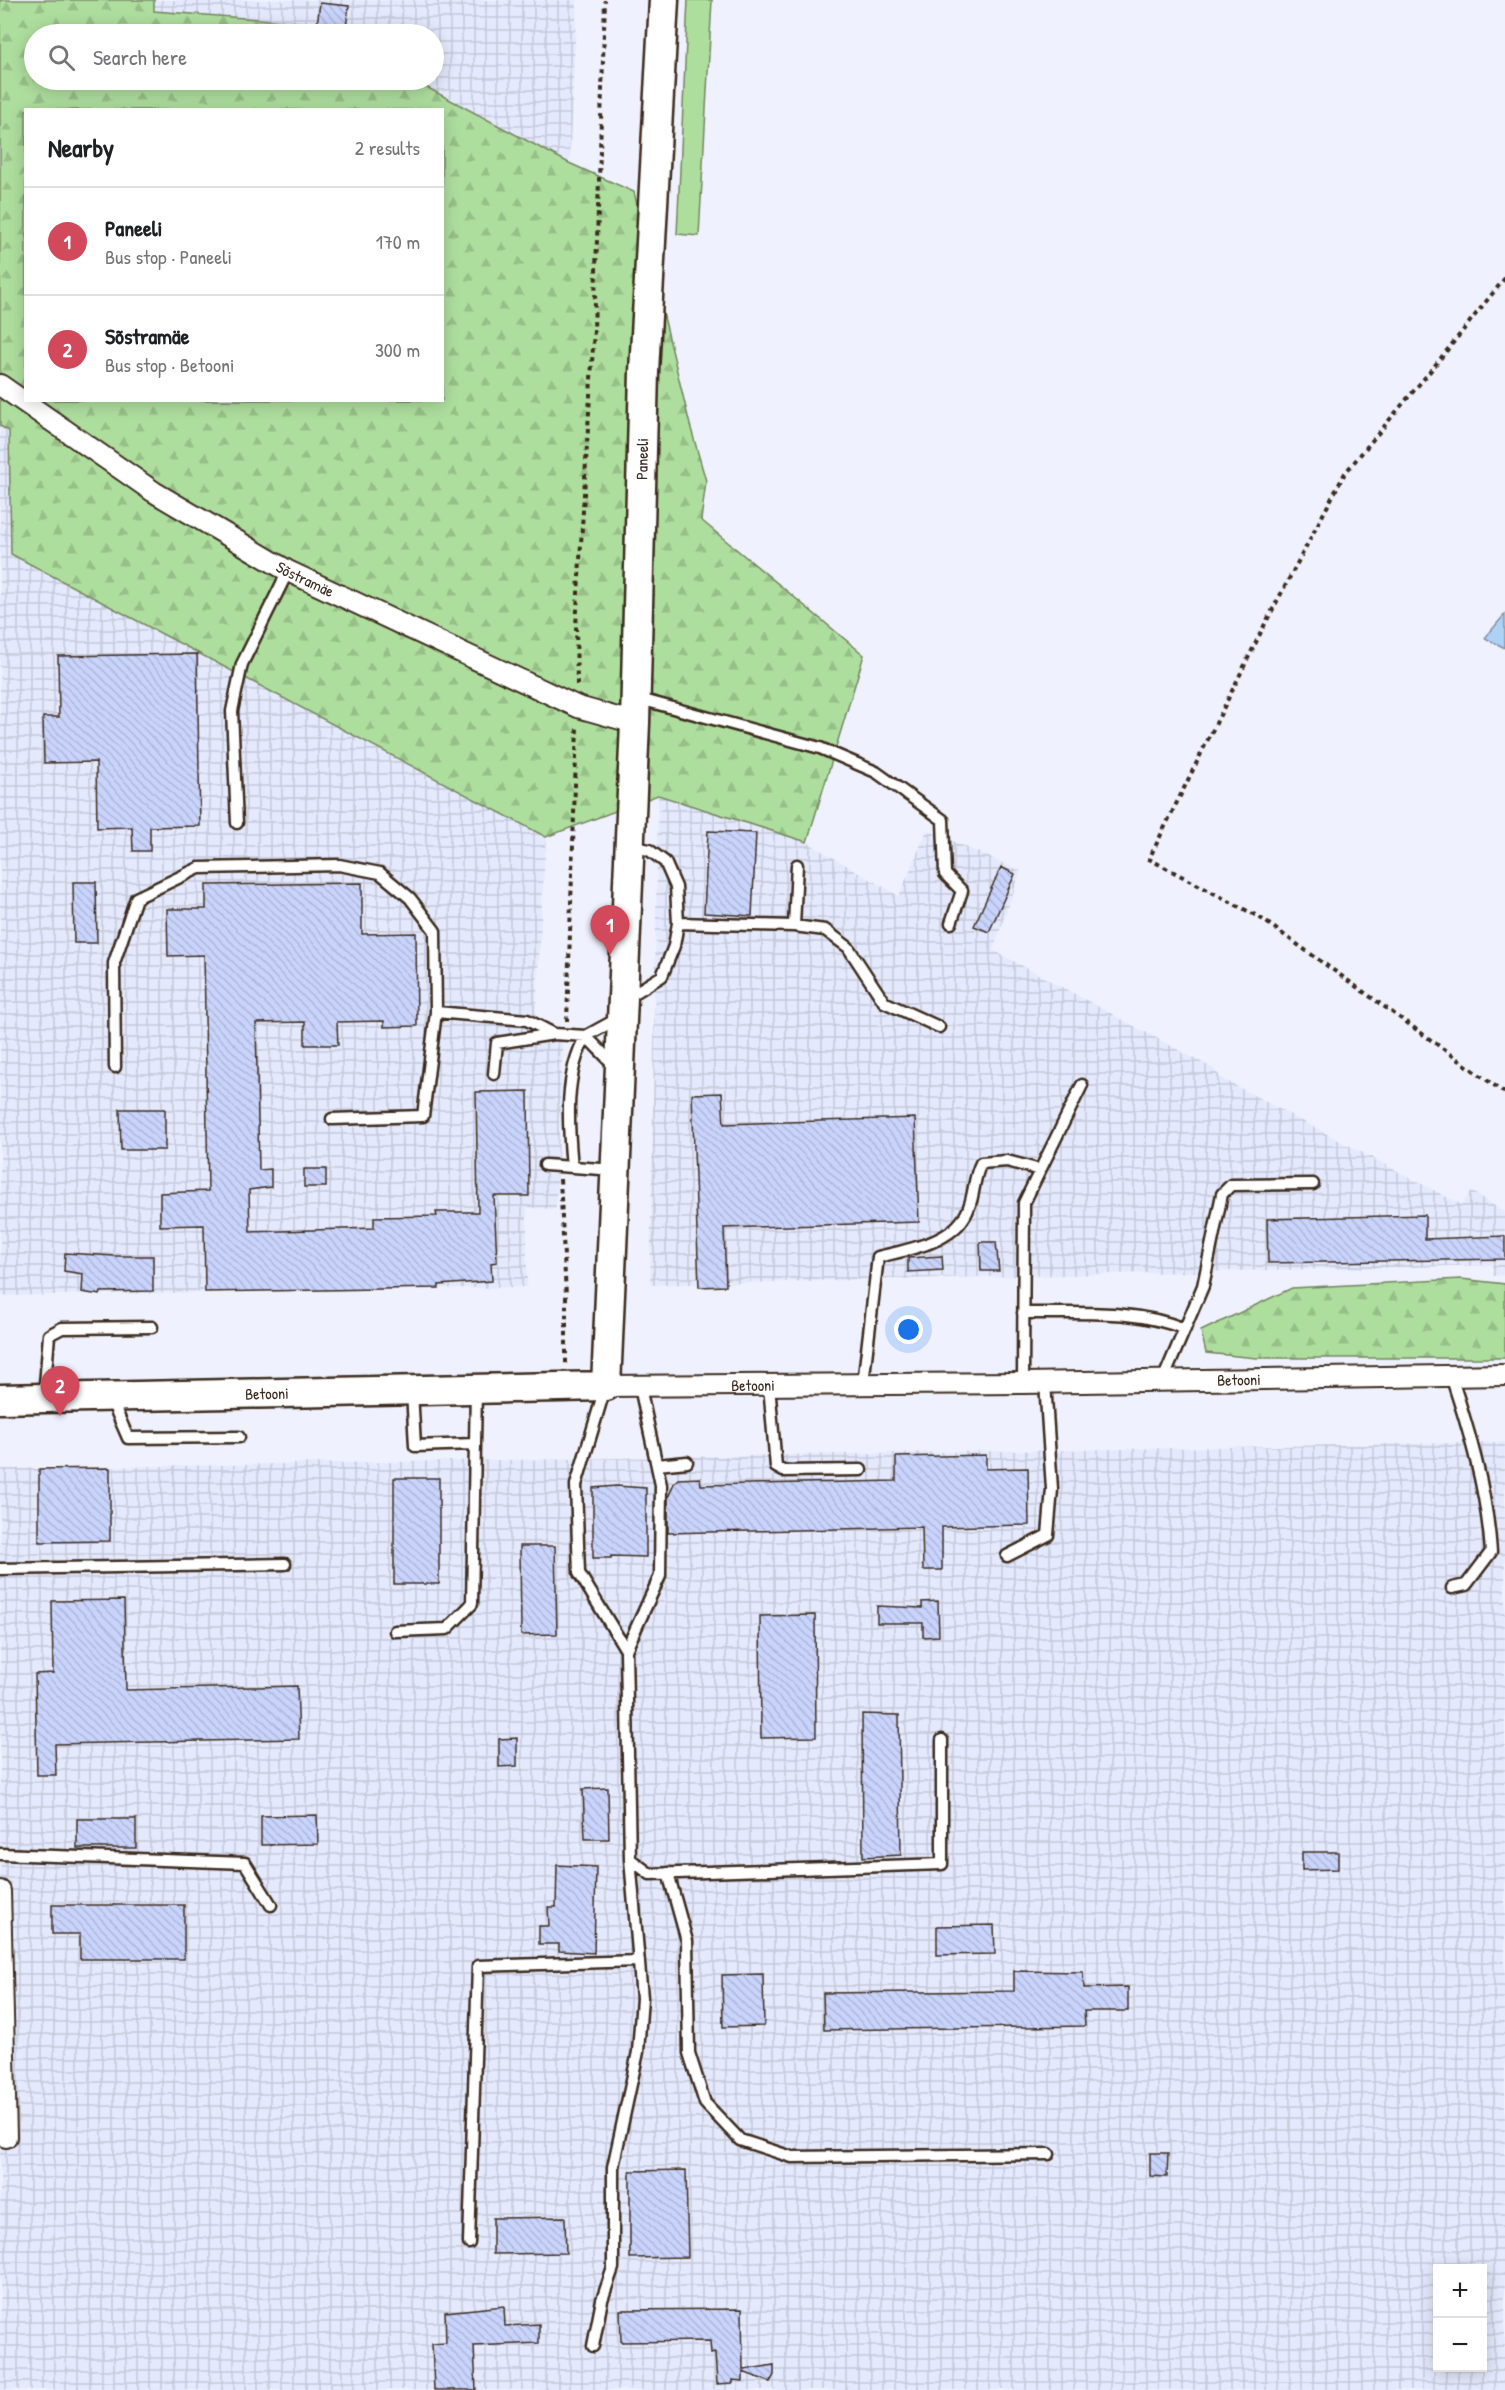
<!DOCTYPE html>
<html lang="en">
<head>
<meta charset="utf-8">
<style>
	body { margin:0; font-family:"Patrick Hand",sans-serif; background:#f2f2f2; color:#202124 }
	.controls { position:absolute; right:18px; bottom:18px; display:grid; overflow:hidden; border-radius:0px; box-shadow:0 3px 15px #0003 }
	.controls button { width:54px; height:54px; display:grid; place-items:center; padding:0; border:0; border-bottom:2px solid #e0e0e0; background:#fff; color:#202124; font:30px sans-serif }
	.you { position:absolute; left:909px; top:1330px; width:21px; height:21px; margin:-15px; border:4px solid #fff; border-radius:50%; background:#1a73e8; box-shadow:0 0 0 9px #1a73e833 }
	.badge { display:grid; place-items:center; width:39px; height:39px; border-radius:50%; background:#d1495b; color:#fff; font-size:20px; font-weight:700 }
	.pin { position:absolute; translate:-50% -50px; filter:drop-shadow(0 2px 3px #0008) }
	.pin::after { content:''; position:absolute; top:32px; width:21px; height:18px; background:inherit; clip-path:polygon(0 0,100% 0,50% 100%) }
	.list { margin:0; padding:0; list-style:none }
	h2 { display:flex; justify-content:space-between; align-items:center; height:78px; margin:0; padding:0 24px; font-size:26px }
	h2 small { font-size:20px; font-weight:400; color:#757577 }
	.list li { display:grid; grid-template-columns:39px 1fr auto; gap:18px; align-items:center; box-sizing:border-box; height:108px; padding:0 24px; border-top:2px solid #e0e0e0 }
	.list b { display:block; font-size:22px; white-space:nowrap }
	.list p { margin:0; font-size:20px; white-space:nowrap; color:#757577 }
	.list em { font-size:20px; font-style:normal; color:#757577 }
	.icon { flex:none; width:33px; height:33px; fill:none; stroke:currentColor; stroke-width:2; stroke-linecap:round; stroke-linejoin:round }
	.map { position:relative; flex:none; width:1505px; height:2390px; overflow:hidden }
	.search { position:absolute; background:#fff; box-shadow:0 3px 15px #0003; left:24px; top:24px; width:420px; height:66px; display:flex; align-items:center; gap:15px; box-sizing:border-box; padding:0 21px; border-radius:33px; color:#757577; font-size:22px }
	.panel { position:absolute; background:#fff; box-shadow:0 3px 15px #0003; left:24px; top:108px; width:420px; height:294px; border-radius:0px }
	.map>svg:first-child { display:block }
</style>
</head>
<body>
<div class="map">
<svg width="1505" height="2390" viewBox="0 0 1505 2390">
	<defs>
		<pattern id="industrial-grid" width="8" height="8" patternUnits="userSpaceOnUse" patternTransform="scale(1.5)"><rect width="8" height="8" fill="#e4e9fd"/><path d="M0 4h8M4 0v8" fill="none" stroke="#c4c8d8"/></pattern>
		<pattern id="forest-firs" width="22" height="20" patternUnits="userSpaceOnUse" patternTransform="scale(1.5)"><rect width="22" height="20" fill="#aede9e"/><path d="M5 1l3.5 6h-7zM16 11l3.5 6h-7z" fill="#97bf88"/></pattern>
		<pattern id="building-back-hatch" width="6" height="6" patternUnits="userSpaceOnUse" patternTransform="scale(1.5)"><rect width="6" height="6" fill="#c9d4fc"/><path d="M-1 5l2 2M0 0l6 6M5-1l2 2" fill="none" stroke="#aeb6d8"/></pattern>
	</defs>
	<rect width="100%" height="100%" fill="#eff2fe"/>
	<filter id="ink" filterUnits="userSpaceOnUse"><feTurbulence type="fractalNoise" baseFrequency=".0167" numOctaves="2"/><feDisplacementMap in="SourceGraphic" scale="12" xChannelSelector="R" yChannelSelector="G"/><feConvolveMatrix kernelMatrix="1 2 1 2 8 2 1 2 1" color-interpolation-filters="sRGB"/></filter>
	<g filter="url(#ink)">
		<path fill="url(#industrial-grid)" fill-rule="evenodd" d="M154 0H577L569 163 413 80H434V34H329L306 23 153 11Z
			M0 426 9 430 11 554 546 837 535 1029 563 1030 556 1209 527 1208V1287L0 1296Z
			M658 794 807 842 899 896 927 830 1021 871 993 950 1214 1069 1221 1078 1462 1205 1471 1191 1505 1212V1275L1493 1276 1492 1265 650 1285Z
			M1505 1442V2390H0V1469ZM1438 2268H1482V2368H1438Z"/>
		<path fill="#aede9e" stroke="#74845e" stroke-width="1.5" d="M688 0H712L699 236 677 234Z"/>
		<path fill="url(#forest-firs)" stroke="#74845e" stroke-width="1.5" fill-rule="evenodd" d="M0 0H154V11L307 23 329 34H34V80H413L569 163 634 192 690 425 706 481 701 520 864 655 807 842 658 795 546 837 11 554 9 431 0 426ZM26 110H442V400H26Z
			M1461 1279 1505 1284V1358H1257L1206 1353 1201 1331 1292 1288Z"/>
		<path fill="#aed1f6" stroke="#808ea0" stroke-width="1.5" d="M1505 614V648L1485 638Z"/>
		<path fill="url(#building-back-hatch)" stroke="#3b2a1e" stroke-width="1.5" d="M320 3 349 6 346 28 317 25Z
			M197 654 200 826 150 827V851H133L132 827 97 828 96 762 44 763 43 717H59L58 656Z
			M708 831 756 833 752 916 704 913Z
			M1001 867 1015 874 989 932 974 926Z
			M73 882H96L97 943H74Z
			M362 883V934L416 933 417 1026 384 1027V1021L337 1022 338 1045H305V1022L256 1023 259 1170 271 1169V1187L249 1190 250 1232 374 1228V1217L437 1216 436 1212H478L476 1092 528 1091 529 1196H494L497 1262 491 1263 492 1281 439 1285V1288L205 1292 204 1225 160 1226V1193L208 1191 204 955 168 956 167 909H206V885Z
			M722 1093 724 1124 915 1118 919 1222 724 1228 726 1286 699 1287 692 1094Z
			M120 1109H165V1150H121Z
			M304 1169H326V1187H304Z
			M1425 1215V1239L1505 1236V1259L1268 1263 1267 1219Z
			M980 1242H996L999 1271H981Z
			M65 1253 115 1256H153V1291L101 1292 100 1295 82 1292 83 1274 64 1271Z
			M942 1256 943 1270 908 1272V1258Z
			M986 1455V1469L1028 1468 1029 1525 942 1527V1570H923L922 1527 668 1533V1498L674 1483 678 1479 700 1478 701 1485 896 1481V1457Z
			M110 1468V1541L39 1542V1469Z
			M394 1478H439V1584H394Z
			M616 1486 646 1488V1557L611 1556V1558H593V1488Z
			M520 1546H555L557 1634 521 1635Z
			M124 1600 126 1690 297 1686 299 1739 55 1744 56 1775H37L35 1674 53 1673 52 1601Z
			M938 1601 939 1636 923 1637V1623H877V1606L922 1608V1602Z
			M815 1615 816 1737 761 1738 760 1616Z
			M862 1714 899 1715 901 1855 863 1857Z
			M517 1738V1766L499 1767V1739Z
			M608 1788 609 1839H585L583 1789Z
			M317 1815 318 1844 261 1845V1816Z
			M77 1819H136V1848H77Z
			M1302 1852H1338V1869L1302 1870Z
			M557 1865 596 1867 594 1953 559 1951V1944H539V1926H549L548 1907H556Z
			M52 1905H184V1959H80V1934H52Z
			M994 1925 995 1954 937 1955V1926Z
			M1014 1971 1083 1972 1084 1988 1128 1987V2011H1084L1085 2026 824 2030 823 1993 1014 1991Z
			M763 1974 764 2026 723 2027 722 1975Z
			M1150 2153H1168L1167 2177 1150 2176Z
			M686 2170 688 2257 630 2258V2171Z
			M565 2217 566 2253 493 2254V2218Z
			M504 2306 505 2326 539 2324V2343L474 2346 476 2390H434L432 2344 446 2343 445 2312Z
			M742 2309 743 2370 774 2365V2375L770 2382 743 2372V2381L733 2380V2383L717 2384 715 2353 711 2354 710 2341 621 2342 620 2310Z"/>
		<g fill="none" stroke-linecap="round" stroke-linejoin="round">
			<defs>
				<path id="lane" d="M636 698 820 748 876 772 943 820 945 874 962 891 951 923
					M237 823 232 711 242 664 288 571
					M678 923 794 926 797 865
					M794 926 825 930 848 947 884 1002 939 1027
					M625 999 662 976 674 946 678 923 676 887 665 862 649 850 631 846
					M115 1067 114 963 136 898 199 868 339 865 380 873 410 898 435 931 436 1012
					M494 1074 497 1043 554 1034 586 1036 619 1018
					M332 1119 423 1116 436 1012 527 1020 554 1034
					M545 1165 615 1170
					M572 1167C568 1124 564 1074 586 1036L615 1066
					M1023 1313C1077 1314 1134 1308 1185 1329
					M1451 1376C1470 1433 1487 1492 1491 1552L1466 1585 1452 1588
					M1163 1380 1203 1286 1222 1194 1231 1185 1313 1184
					M1023 1383 1024 1203 1082 1085
					M863 1384 878 1257C909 1249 957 1243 969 1207 975 1192 973 1179 981 1163L1007 1161 1040 1170
					M769 1385 776 1467 783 1471 861 1470
					M605 1388 576 1485 579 1573 626 1650 630 1859 650 1874 942 1864V1740
					M412 1391 415 1446 475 1444
					M44 1398 49 1335 62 1328 152 1327
					M111 1399 128 1438 239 1437
					M657 1465 687 1462
					M1007 1556 1048 1535 1052 1489 1045 1382
					M0 1569 285 1564
					M395 1631 447 1629 472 1604 476 1390
					M626 1650 660 1576 661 1485 640 1387
					M0 1854 245 1863 271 1905
					M668 1873 687 1941 689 2053 705 2103 740 2140 792 2157 1049 2154
					M469 2243 478 1966 639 1961
					M593 2346 602 2300 613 2268V2167L638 2052 642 1998 630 1859"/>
				<g id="street">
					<path id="s1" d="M0 385 154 492 288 571 578 707 635 723"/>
					<path id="s2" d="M606 1386 1023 1383 1505 1375"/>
					<path d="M0 1891 6 2137"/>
				</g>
				<g id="secondary">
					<path id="s3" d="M0 1399 606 1386 635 723 644 372 664 0"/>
				</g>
			</defs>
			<use href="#lane" stroke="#3b2a1e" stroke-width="15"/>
			<use href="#street" stroke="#3b2a1e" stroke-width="24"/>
			<use href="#secondary" stroke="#3b2a1e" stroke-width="33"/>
			<path stroke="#3b2a1e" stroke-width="4" stroke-dasharray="4.5 4.5" stroke-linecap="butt" d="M1505 278 1432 369 1345 473 1265 624 1149 859 1259 917 1505 1093
				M577 685 576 626 594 330 605 0
				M567 1021 577 726
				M560 1179 566 1295V1366"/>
			<use href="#lane" stroke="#fff" stroke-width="10"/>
			<use href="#street" stroke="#fff" stroke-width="20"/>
			<use href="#secondary" stroke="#fff" stroke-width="28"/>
		</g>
	</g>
	<g text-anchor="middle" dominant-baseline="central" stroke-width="6" stroke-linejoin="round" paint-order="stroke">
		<g font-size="16" fill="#3b2a1e" stroke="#fff">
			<text stroke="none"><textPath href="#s3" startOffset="1534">Paneeli</textPath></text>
			<text stroke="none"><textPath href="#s1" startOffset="362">Sõstramäe</textPath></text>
			<text stroke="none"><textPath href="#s2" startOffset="633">Betooni</textPath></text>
			<text stroke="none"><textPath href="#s2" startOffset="147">Betooni</textPath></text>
			<text stroke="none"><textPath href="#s3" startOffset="267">Betooni</textPath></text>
		</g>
	</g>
</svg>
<div class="controls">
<button>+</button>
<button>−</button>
</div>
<div class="you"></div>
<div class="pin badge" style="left:610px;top:955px">1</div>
<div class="pin badge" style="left:60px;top:1416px">2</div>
<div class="search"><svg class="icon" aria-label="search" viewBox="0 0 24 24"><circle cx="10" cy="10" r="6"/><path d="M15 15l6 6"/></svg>Search here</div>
<section class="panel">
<h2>Nearby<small>2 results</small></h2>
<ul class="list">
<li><span class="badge">1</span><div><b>Paneeli</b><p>Bus stop · Paneeli</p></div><em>170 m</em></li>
<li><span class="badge">2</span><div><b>Sõstramäe</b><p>Bus stop · Betooni</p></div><em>300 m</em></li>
</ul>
</section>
</div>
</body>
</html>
